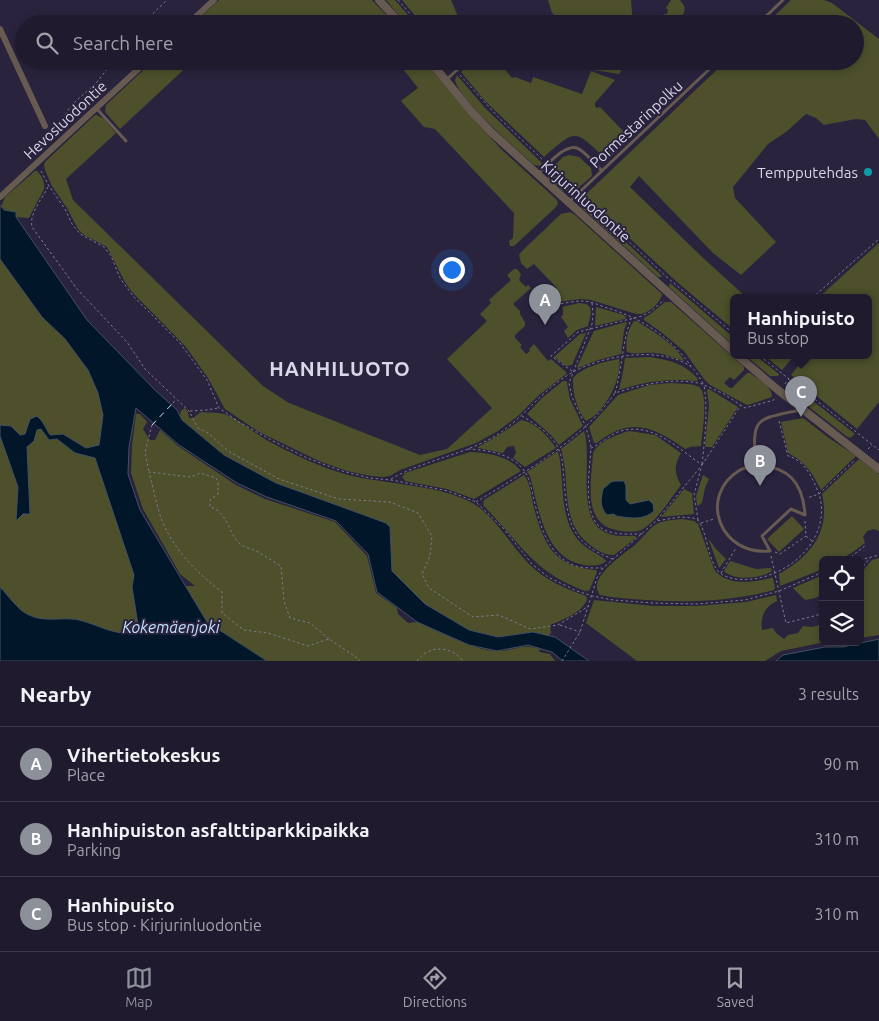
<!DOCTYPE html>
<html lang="en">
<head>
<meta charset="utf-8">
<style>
	body { margin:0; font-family:Ubuntu,sans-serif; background:#282336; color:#f1f3f6 }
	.controls { position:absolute; right:15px; bottom:15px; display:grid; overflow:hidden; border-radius:8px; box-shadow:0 2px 8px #0003 }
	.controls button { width:45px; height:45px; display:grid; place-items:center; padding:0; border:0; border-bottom:1px solid #3d384a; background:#201a2e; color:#f1f3f6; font:25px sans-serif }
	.you { position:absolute; left:451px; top:269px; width:18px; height:18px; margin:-12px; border:4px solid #fff; border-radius:50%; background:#1a73e8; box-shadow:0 0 0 8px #1a73e833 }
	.badge { display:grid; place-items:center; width:32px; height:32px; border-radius:50%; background:#8c9099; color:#fff; font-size:16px; font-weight:700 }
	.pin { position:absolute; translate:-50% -41px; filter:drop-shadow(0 1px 2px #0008) }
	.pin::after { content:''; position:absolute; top:26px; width:18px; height:15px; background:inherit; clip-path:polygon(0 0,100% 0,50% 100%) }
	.popup { position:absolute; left:730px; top:294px; width:142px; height:65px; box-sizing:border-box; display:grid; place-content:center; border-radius:8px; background:#201a2e; filter:drop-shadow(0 1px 4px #0005); font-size:16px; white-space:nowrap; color:#a2a1aa }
	.popup b { font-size:19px; color:#f1f3f6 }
	.popup::after { content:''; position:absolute; left:50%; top:100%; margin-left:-10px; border:10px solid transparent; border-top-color:#201a2e }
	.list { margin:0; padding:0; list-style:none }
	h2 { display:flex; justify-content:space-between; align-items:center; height:65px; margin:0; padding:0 20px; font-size:21px }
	h2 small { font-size:16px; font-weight:400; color:#a2a1aa }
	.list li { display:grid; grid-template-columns:32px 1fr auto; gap:15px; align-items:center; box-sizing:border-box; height:75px; padding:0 20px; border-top:1px solid #3d384a }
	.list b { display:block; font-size:19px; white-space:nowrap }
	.list p { margin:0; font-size:16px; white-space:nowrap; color:#a2a1aa }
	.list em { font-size:16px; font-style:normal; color:#a2a1aa }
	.icon { flex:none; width:28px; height:28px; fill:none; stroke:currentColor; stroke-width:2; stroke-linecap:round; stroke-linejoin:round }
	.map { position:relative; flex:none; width:879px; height:661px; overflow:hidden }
	.search { position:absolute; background:#201a2e; box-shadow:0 2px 8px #0003; left:15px; right:15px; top:15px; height:55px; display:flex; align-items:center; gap:12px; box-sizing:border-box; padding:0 18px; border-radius:28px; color:#a2a1aa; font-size:19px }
	.sheet { height:290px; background:#201a2e }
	nav { display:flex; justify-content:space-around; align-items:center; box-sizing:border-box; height:70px; border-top:1px solid #3d384a; background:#201a2e; font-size:14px; color:#a2a1aa }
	nav a { display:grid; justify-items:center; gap:2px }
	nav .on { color:#8c9099 }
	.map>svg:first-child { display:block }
</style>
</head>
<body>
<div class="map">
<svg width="879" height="661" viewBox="0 0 879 661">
	<rect width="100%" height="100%" fill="#2a233e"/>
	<path fill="#4d502b" d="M219 0H372L395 24H193Z
		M386 0H395L416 24H406Z
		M402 0H451L457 14 456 18 457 21H461L464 24H422Z
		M548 0H631L633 24H554L559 19 552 13Z
		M671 0H680C686 8 686 9 681 18H678L676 22 677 24H662L664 14H667L668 10 666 8Z
		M791 0H824L832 3 879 39V139L865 120 856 119 824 125 816 118 806 114 786 132 768 144 733 187 735 198 776 242 741 275 713 253 639 176 630 187 701 256 747 298H734L733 329 677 282 584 196 726 61H855V24H766Z
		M153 61H193L120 129 105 112 106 105Z
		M405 61H425L477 123 502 150 557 200 558 204 555 208 514 246H510L509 241 513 238 514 213 435 129 424 127 401 101 418 88 400 65Z
		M473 61H498L512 78 515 77 531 83 533 77 582 94 591 71 615 80 595 103V106L597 108 600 107 624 132 623 136 627 142 607 160C575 130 577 127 544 157L485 101 461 72Z
		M560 61H625L622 62 620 65 622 69 619 74 593 70Z
		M457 75 485 108 542 163 540 166 534 165C519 152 457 97 455 80Z
		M95 115H97L104 119 116 133 66 179 73 200 263 386 289 403 420 455 447 449 492 408 447 359 487 321 480 314 491 303 489 300 511 280 507 275 514 269H517L521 274 519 280 526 287 528 285 531 288 513 304 520 311V314L525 322V326L515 335V338L522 345 520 347 526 354 530 351 529 349 534 344 548 361 551 359 567 373 565 375 539 395 519 415 498 431 476 443 400 470 390 476 383 477 371 476 347 471 319 461 259 432 225 409 208 378 186 347 132 292 125 282 107 247 84 235 78 229 67 208 52 186 45 170 44 164 46 161Z
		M569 155 579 157 591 168 592 176 576 190 553 167 563 157Z
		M549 170 571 190 563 191 548 178 547 172Z
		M35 171H37C42 176 45 182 44 189L29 218 16 217 1 207 5 197Z
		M581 202H583L662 276 661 277H658L581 207Z
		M570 212 575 215 662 294C661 302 649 313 641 314 639 314 636 314 633 313L591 300 581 299 557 302 559 300 555 295 552 297 550 295 557 288 534 264 527 269 521 263 519 255 522 251 561 214Z
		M879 243V402L857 429 791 375 806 356H868V298H818Z
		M0 259 42 317 65 339 88 370 98 393 103 415 99 445 86 448 63 434 50 435 42 421 25 434 20 435 0 426Z
		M670 283 733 337V345L669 287Z
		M665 302H671L744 367V370L734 380 730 377 724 383 730 388H732L747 373H750C758 379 772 386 772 397L748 405 745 404 710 385 704 379 684 351 661 332 644 320V318L649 315Z
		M579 303 586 304 590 307 591 313 588 326 577 330 568 338 564 331 568 327 561 317 563 315V309L562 307Z
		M596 307 624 315 626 317 625 319 595 326Z
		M634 321H637C652 331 676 344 684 361 674 358 666 354 656 353 646 352 635 355 627 352 625 342 628 329 634 321Z
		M626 322 627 323 624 330 621 354 598 360 578 368 577 367 594 331Z
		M586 333 572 365 566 366 554 357 580 334Z
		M746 356H756L779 374 778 376H770Z
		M765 356H794L782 370Z
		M649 357C669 360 684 363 698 379L697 381C668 378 646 381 619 390L623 372 625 358Z
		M619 359C623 378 604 414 586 421 577 410 572 392 573 378 584 366 603 362 619 359Z
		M563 381H566L567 383 570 399 583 426 559 445 551 435 527 414 542 398Z
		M671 383C680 384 692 383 699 387 709 394 702 435 701 446L690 447 685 449C654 427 630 416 597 443H594L589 427 618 395 649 385Z
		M790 383 855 434 850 438 846 436 785 388Z
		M709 389 738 407 712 447H706L705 445 709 406 707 390Z
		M185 408 188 412 189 418H193L201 412C209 413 219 412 227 415 243 422 256 435 272 443 295 455 320 467 345 474 383 485 449 484 480 508 500 524 512 547 530 565 545 580 566 589 586 596L587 600C581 613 563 620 550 625L551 633 548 636 532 632 498 637 469 630 425 604 392 571 390 527 386 523 276 483 224 455 182 420 180 416 181 411Z
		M136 414H140L147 422 143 429 150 440H155L160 430 178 446 236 485 265 499 335 522 367 556 376 593 397 608 398 614 408 623 417 622C437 631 477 652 498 651 516 651 520 643 540 649L539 652 550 654 555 661H267L207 622 185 586H195L180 574 143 509 131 473 132 445Z
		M803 418 829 438 856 456 821 490C813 474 805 461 788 453L781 422Z
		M521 420C535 422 548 436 556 448L525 467 513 458 516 453 514 446 507 447 503 453 478 448V447L502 433Z
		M41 429 49 440 57 439 75 453 95 458 135 575 132 587 138 625 135 631C117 639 91 620 72 619 56 618 42 622 27 614 18 610 7 594 0 587V436L18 487 17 520 23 513 30 514 27 446 34 441 37 430Z
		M584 431C593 458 575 518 605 532 614 537 625 536 635 536L636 538 614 555C604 555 596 550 589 544 559 521 571 481 561 449Z
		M629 431 655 435 681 453C674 465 674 473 681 485 671 498 657 521 643 529 637 533 623 532 616 530 581 523 592 479 593 453 599 441 616 435 629 431Z
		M558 451C566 482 557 519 581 543 589 551 600 554 606 561 601 566 592 566 584 565 544 558 539 509 530 476L527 472Z
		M470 452C489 453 509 456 521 471L474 499 447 489 405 481 402 477 405 473Z
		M859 459 879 474V531L874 529 867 531 863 537 865 543C847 556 845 560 823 560V569L780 586 779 574C810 557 831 532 822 494Z
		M524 475C530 483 531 494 533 504 543 543 553 567 596 570L597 572 590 589 588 591C582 591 578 588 573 586 532 569 513 535 483 505L484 500Z
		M703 475 709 479 705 488 702 503 697 506 696 496Z
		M684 489 692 493 694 514 661 517Z
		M792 516 804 529 779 552 767 539Z
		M682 519 694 521 698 524 714 569C727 587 752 582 771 578H773L775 588 774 590C732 601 690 603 646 600 631 599 615 598 600 595 586 578 624 554 635 545 642 539 648 530 655 525 663 520 672 520 682 519Z
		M708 538 716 549 726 559 720 567 719 568Z
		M879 558V635L860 638V574L872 560Z
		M730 561 756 569 771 568 772 571C760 579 734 581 724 571Z
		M823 575V594L815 598 805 600 793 588Z
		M776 595 777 601C765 606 760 617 762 630L773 628 776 633 784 639 788 635 798 633 803 626 812 627 823 624V642H825L781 651 765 661H637L586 623 594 600 653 606H697L746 602Z"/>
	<path fill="#011729" stroke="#425062" d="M0 205 4 210 16 212V217L87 320 155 390 177 410 182 420 224 455 276 483 386 523 390 527 392 571 425 604 469 630 498 637 533 632 555 637 589 661H563L552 652 528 645 497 651 469 645 417 622 377 592 368 554 336 521 267 497 237 483 179 445 136 408 129 447 128 474 140 510 207 622 267 661H0V587C7 594 18 610 27 614 42 622 56 618 72 619 91 620 117 639 135 631L138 625 132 587 134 575 95 458 75 453 57 439 49 440 41 429 37 430 34 441 27 447 30 514H23L16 521 18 487 0 436V425L11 426 20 435 25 434 30 419 37 416 42 421 50 435 63 434 86 448 99 445 103 415 98 393 88 370 65 339 42 317 0 259Z
		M615 481H624L626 486V500L630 504 649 500 653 504 654 511C643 521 629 518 616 516L614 514 607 515C599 506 601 499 603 489L611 482Z
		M879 639V661H776L783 655 825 647H843Z"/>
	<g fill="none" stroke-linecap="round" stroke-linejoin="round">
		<path stroke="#bedffd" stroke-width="1" stroke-dasharray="6 5" stroke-linecap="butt" d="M152 425 173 403"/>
		<path stroke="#7e7990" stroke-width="1" stroke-dasharray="2.5 2.5" stroke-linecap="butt" d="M398 0 419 24
			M142 24 167 0
			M449 61 453 67
			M460 75 499 118 543 160
			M61 129C63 107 82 97 96 83 102 76 107 69 113 61
			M551 168 573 190
			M41 171 49 186 65 209 72 224 80 234 104 247 111 256 120 278 133 296 180 343 207 380 219 408 239 422 273 441 307 458 342 471 370 478 391 480 448 491 476 502 503 528 532 564 548 577 577 591 592 596 613 600 653 603 696 604 745 600 779 591 823 572
			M48 187C42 199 29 214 32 227L77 289 127 342 145 369 189 411 198 428 208 433 228 451 279 479 339 499 390 502 418 513 432 536 430 556 422 574 429 588 473 617 499 615 530 629 558 625 589 606
			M582 198 669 279 734 334
			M812 298 879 239
			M557 306 559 304C566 303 575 301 582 301 589 301 597 304 604 307 640 317 669 336 691 366
			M760 356 879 450
			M572 371 551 356 578 332 642 316 650 312 664 300
			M785 384 789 379
			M615 393C622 369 622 343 631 319
			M173 403 176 399
			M190 411 207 410 218 408
			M522 416C535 424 553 435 559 450 563 459 563 470 564 480 567 521 571 544 613 559
			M779 421 788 456C805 460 813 479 819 494L807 498
			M591 447 586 427 572 397 569 383 592 324 593 314 592 303
			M468 449C487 450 509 453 522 468 529 476 531 486 533 496 540 524 547 558 579 567 586 568 595 568 602 568
			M868 449 872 445
			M702 464C705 437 708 411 704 385L724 394 745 408 774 400V398
			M702 465 741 405
			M149 471 145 452 152 425
			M391 479C426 459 466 455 500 433 526 415 545 387 573 372 604 355 660 346 690 366 696 370 700 379 704 385
			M476 502C526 471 580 442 615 393 644 384 673 377 703 384
			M698 520 694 495 701 468
			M805 521 806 536 812 541
			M701 523 714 519
			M642 534C631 534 618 535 607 531 580 522 590 470 591 448 601 444 608 436 618 432 650 420 678 448 702 465L657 520
			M775 552 780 554 806 536
			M771 556 786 623 818 615 823 611
			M847 560 866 545
			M860 560 879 555
			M860 570 870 558
			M721 573 736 548
			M560 625 580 632
			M329 639 310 623 290 618 284 601 281 566C272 561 263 554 254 550 249 548 243 547 239 543 228 532 227 511 210 507V500L218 494V482L216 478 200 473 191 477 149 472C153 487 156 503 161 518 172 548 197 573 222 592V613L244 630 268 633 308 646 329 639 359 659V661
			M417 661C429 645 450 645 463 661
			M562 661 580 632 597 578 603 568 656 521 680 517 693 518 698 520C708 534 708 563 720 573 729 580 742 580 753 579 793 574 832 536 819 494L854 461"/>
		<path stroke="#675a51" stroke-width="3" d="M758 24 783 0
			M446 80 467 61
			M97 109 126 141
			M538 174C546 166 567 141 579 149 587 154 595 164 602 171
			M569 202 718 61
			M755 465C788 466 803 482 805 515L791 509 762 536 770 551C720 556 697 496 740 470 744 468 750 467 755 465Z
			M755 465C753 416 754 420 800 410"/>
		<path stroke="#675a51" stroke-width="6" d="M188 24 214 0
			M0 29 45 126
			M0 197 147 61"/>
		<path stroke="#675a51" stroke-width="8" d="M379 0 401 24
			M430 61 471 111 491 132 734 352
			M738 356 778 390 879 469"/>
	</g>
	<circle fill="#0f9aa8" stroke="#2a233e" stroke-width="2" cx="868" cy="172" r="5"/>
	<g text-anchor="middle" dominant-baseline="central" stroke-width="4" stroke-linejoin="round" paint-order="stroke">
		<g font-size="15" fill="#d9d6e8" stroke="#2a233e">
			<text transform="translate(65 120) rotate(-43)">Hevosluodontie</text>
			<text transform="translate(636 124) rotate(-43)">Pormestarinpolku</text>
			<text transform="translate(586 201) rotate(42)">Kirjurinluodontie</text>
		</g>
		<g font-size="15" fill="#d9d6e8" stroke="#2a233e" text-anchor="end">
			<text x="858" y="172">Tempputehdas</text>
		</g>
		<g font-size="16" font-style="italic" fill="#bedffd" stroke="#2a233e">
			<text x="171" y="627">Kokemäenjoki</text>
		</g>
		<g font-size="20" font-weight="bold" letter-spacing="1" fill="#d9d6e8" stroke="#2a233e">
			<text x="340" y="368">HANHILUOTO</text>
		</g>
	</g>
</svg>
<div class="controls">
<button><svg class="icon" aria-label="locate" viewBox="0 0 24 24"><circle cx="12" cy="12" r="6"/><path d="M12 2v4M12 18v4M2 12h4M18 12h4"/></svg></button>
<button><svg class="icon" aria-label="layers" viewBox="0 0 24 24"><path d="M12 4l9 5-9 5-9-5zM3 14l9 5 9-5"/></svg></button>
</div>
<div class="you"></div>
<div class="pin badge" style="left:545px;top:325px">A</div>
<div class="pin badge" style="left:760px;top:486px">B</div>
<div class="pin badge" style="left:801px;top:417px">C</div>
<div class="popup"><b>Hanhipuisto</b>Bus stop</div>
<div class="search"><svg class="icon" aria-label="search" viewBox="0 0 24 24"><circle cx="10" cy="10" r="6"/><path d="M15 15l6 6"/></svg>Search here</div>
</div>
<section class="sheet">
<h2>Nearby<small>3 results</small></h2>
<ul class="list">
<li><span class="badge">A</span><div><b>Vihertietokeskus</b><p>Place</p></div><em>90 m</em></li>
<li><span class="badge">B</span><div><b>Hanhipuiston asfalttiparkkipaikka</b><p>Parking</p></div><em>310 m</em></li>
<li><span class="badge">C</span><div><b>Hanhipuisto</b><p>Bus stop · Kirjurinluodontie</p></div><em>310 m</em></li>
</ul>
</section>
<nav>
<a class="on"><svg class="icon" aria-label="map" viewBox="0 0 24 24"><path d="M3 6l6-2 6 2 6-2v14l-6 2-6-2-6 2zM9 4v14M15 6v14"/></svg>Map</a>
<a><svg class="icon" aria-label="directions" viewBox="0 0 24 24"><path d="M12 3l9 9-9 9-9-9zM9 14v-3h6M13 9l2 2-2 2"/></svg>Directions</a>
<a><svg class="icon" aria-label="saved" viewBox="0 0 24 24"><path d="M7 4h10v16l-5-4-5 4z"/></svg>Saved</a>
</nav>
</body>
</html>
